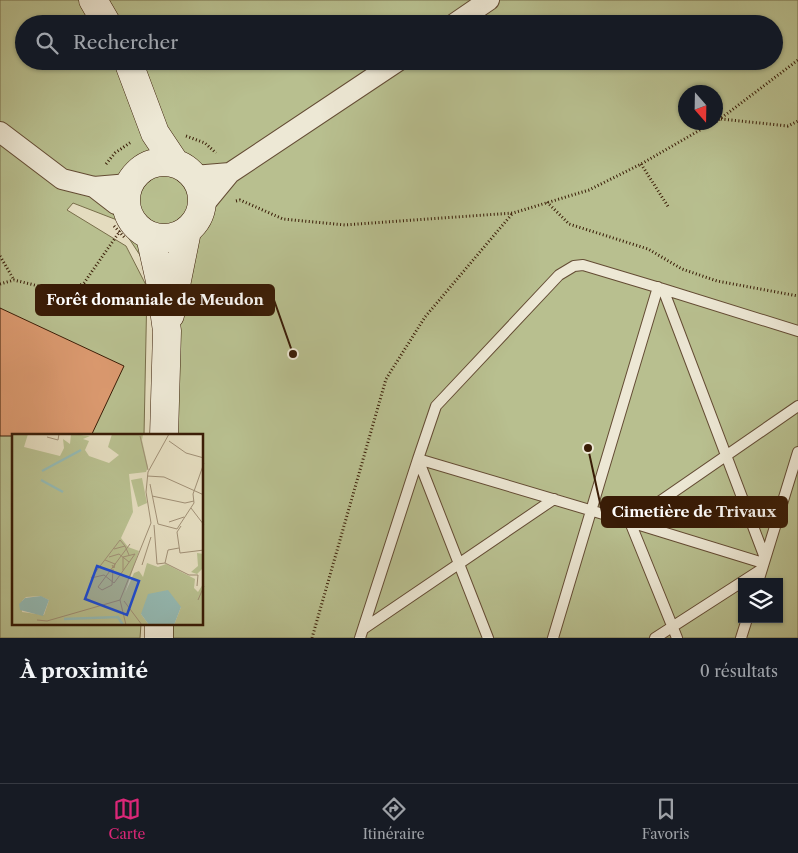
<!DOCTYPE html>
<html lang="fr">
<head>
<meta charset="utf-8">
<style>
	body { margin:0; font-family:"Libre Caslon Text",serif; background:#20242c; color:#f1f3f6 }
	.controls { position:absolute; right:15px; bottom:15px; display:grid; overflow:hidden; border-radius:0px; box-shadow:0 1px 4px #0004 }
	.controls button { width:45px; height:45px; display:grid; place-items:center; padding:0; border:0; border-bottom:1px solid #363941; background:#171b24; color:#f1f3f6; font:25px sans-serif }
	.compass { position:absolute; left:678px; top:85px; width:45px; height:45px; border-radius:50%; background:#171b24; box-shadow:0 1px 4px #0004; rotate:160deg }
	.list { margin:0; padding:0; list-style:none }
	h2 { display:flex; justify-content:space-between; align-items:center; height:65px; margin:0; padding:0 20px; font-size:21px }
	h2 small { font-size:16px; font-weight:400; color:#9ea1a6 }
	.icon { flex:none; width:28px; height:28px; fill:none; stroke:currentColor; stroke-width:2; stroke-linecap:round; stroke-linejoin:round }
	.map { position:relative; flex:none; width:798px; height:638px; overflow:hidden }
	.search { position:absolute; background:#171b24; box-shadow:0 1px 4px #0004; left:15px; right:15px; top:15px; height:55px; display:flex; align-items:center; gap:12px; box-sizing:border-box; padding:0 18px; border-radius:28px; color:#9ea1a6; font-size:19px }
	.sheet { height:145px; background:#171b24 }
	nav { display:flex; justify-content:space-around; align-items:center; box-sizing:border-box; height:70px; border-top:1px solid #363941; background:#171b24; font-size:14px; color:#9ea1a6 }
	nav a { display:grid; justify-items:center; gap:2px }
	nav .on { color:#db2777 }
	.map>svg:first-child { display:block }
</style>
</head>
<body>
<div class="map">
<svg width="798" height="638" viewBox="0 0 798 638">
	<rect width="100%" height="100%" fill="#e4dcbf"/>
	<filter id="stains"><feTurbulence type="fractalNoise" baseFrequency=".004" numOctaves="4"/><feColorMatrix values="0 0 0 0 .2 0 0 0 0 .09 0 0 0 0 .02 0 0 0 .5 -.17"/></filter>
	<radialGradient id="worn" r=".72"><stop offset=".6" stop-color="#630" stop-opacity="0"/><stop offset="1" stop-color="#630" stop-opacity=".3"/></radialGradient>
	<path fill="#b8bf8f" stroke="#786e4a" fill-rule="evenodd" d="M0 0H798V638H173V624H202V436L169 435 147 266 117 220 73 203 67 210 126 246 147 287 144 435 14 436V624H141L140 638H0ZM24 24H774V61H24ZM686 92H716V122H686ZM742 582H779V619H742Z"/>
	<path fill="#dc9a70" stroke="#391c06" d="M0 308 124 366 91 436H0Z"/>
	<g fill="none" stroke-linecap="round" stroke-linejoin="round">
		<defs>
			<path id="lane" d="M663 289 798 331
				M630 522 763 563
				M630 522 677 638
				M758 582 798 452
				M363 629 554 499
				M360 638 418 459 630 522 798 406
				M488 638 418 459 436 406 559 275 574 266 583 265 663 289 765 558
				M553 638 658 287
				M655 638 762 569
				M741 638 747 619"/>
			<path id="street" d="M454 24 489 0
				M0 132 62 179 94 187 129 184
				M194 176 230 173
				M94 187 116 204 126 207
				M202 207 230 173 398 61"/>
			<path id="secondary" d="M93 0 107 24
				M128 61 155 133 175 163
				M126 200a38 38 0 1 1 76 0a38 38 0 1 1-76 0Z
				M150 236 160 281 167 331 164 436
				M170 315 187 231
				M159 638V624"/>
		</defs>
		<use href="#lane" stroke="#644c34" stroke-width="12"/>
		<use href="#street" stroke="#644c34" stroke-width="22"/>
		<use href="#secondary" stroke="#391c06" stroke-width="29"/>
		<path stroke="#391c06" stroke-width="3" stroke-dasharray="1 2.5" stroke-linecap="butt" d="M721 119 788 126 798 121
			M716 122 798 60
			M186 136 205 143 216 153
			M106 164 115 153 131 142
			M641 164 669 208
			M236 201 240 200 283 219 345 225 513 213 589 190 641 164 714 122
			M547 202 569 224 648 249 682 269 717 281 798 296
			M114 226 125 238
			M0 256 14 280
			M0 284 14 280 59 291 72 290 84 283 120 231
			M312 638 386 379 425 317 512 214"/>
		<use href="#lane" stroke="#ede8d5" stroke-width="10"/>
		<use href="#street" stroke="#ede8d5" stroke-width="20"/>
		<use href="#secondary" stroke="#ede8d5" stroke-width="28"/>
	</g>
	<g transform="translate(12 434)">
		<rect width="191" height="191" fill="#e4dcbf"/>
		<path d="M0 0H16L12 13 48 22 52 14 51 5 58 10 59 0 78 2 71 5 77 7 73 16 77 22 97 29 107 21 96 13 100 0H131L130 6 136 33 134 38 117 40 121 78 109 104 116 113 127 117 113 159 122 139 127 137 131 143 135 129 146 133 154 130 183 145 182 154 186 158 191 150V191H162L169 173 129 180 137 191H0ZM28 162 37 166 32 181 10 178V167L14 163ZM130 44 135 69 126 73 119 46ZM185 119 192 120 191 134 185 140 179 138 186 132Z" fill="#b8bf8f" fill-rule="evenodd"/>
		<path d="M156 156 169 173 162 191H137L129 180 136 160ZM29 162 37 166 31 182 8 176 7 170 13 164Z" fill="#95bbb5"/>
		<path fill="none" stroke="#95bbb5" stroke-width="2.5" d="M30 37 69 16M29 46 51 58M52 185 106 183 111 191"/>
		<path fill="none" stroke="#a08f75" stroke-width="1" d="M128 2 136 36M35 3 46 6 47 0M157 7 174 19 192 24M135 42 152 43 192 61M138 50 146 90 165 95 182 69 181 60 192 29M140 62 173 69 182 67M179 74 192 91M157 88 172 83M142 91 145 130 153 129M169 92 165 98 168 119 192 116M167 114 156 116 153 129 177 141H186L185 152M102 115 113 112 117 121M97 123 107 120 117 128M93 126 103 130 102 134 100 131M130 131 139 103M111 136V123L123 120 108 141 102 149 92 141 79 144 108 106 113 112M86 153 118 110M86 153 90 156 100 151 101 135M186 166 192 152M112 167 130 191M25 186 35 187 108 166M114 191 108 166 139 89 134 58 136 38 157 0"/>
		<path fill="#1d4ed8" fill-opacity="0.15" stroke="#1d4ed8" stroke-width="2.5" d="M85 132 127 147 115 181 73 165Z"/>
		<rect width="191" height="191" fill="none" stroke="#391c06" stroke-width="2.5"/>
	</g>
	<path fill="none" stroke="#391c06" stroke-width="2" d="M293 354L274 300M588 448L602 512"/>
	<g fill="#391c06" stroke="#ede8d5" stroke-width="2">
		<circle cx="293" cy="354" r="5"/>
		<circle cx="588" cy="448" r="5"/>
	</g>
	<g fill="#391c06" stroke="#391c06" stroke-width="2">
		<rect x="36" y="285" width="238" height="30" rx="5"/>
		<rect x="602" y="497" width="185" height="30" rx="5"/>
	</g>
	<g font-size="15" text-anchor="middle" font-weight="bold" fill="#fff">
		<text x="155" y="305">Forêt domaniale de Meudon</text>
		<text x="694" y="517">Cimetière de Trivaux</text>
	</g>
	<rect width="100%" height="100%" filter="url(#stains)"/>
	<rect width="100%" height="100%" fill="url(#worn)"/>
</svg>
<div class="controls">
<button><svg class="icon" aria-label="layers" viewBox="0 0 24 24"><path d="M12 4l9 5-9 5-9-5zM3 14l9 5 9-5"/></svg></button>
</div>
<svg class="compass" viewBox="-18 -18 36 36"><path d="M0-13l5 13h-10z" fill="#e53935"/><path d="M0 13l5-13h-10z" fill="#9ea1a6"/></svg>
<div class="search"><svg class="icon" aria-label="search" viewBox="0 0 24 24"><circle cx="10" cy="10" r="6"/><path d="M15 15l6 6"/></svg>Rechercher</div>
</div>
<section class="sheet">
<h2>À proximité<small>0 résultats</small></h2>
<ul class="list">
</ul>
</section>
<nav>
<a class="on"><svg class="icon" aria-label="map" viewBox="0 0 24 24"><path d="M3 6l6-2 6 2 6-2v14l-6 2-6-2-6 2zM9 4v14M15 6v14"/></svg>Carte</a>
<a><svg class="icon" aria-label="directions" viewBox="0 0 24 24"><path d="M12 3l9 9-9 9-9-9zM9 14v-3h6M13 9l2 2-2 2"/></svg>Itinéraire</a>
<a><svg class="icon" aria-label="saved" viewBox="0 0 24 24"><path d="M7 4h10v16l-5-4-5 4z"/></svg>Favoris</a>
</nav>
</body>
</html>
